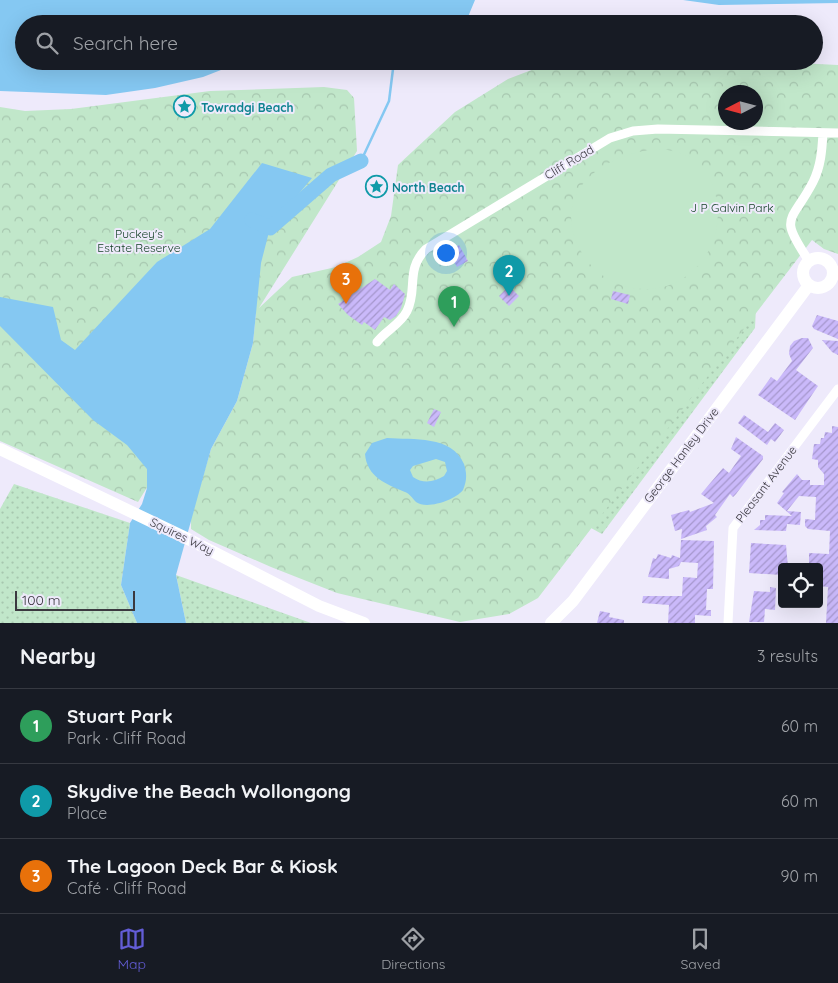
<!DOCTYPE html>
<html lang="en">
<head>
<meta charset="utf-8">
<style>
	body { margin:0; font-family:Quicksand,sans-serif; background:#20242c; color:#f1f3f6 }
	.controls { position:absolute; right:15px; bottom:15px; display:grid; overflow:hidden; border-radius:5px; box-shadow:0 5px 20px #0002 }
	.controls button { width:45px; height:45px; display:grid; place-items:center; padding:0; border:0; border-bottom:1px solid #363941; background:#171b24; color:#f1f3f6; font:25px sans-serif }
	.compass { position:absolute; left:718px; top:85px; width:45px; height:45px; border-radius:50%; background:#171b24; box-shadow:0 5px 20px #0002; rotate:264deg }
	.scale { position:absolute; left:15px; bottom:12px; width:120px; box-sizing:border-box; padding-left:5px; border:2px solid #3b3940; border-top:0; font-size:14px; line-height:18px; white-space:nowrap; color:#3b3940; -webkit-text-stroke:4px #eeeafb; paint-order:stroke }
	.you { position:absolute; left:445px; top:252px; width:18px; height:18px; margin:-12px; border:4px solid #fff; border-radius:50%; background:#1a73e8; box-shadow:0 0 0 8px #1a73e833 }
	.badge { display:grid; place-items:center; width:32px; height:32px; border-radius:50%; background:#635dd6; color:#fff; font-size:16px; font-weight:700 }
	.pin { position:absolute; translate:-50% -41px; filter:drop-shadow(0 1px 2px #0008) }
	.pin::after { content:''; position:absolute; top:26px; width:18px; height:15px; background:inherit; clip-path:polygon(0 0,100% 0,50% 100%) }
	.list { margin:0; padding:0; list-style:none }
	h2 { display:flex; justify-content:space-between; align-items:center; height:65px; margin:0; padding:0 20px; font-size:21px }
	h2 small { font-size:16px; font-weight:400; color:#9ea1a6 }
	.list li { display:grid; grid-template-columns:32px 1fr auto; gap:15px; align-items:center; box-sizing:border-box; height:75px; padding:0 20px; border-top:1px solid #363941 }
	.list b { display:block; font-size:19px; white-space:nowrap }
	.list p { margin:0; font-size:16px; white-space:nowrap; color:#9ea1a6 }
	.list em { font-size:16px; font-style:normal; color:#9ea1a6 }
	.icon { flex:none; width:28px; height:28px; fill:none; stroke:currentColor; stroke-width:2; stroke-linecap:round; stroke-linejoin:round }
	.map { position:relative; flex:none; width:838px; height:623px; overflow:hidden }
	.search { position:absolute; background:#171b24; box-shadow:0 5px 20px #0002; left:15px; right:15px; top:15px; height:55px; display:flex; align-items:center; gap:12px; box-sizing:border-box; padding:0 18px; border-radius:28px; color:#9ea1a6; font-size:19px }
	.sheet { height:290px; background:#171b24 }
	nav { display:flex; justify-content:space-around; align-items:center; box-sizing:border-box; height:70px; border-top:1px solid #363941; background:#171b24; font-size:14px; color:#9ea1a6 }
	nav a { display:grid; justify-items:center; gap:2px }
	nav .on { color:#635dd6 }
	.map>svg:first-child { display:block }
</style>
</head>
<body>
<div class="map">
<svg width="838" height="623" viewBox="0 0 838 623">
	<defs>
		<pattern id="grass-dots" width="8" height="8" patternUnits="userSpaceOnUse" patternTransform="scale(1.25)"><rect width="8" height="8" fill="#c1e7ca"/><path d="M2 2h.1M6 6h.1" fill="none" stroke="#a7c7af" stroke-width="1.8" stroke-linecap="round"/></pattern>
		<pattern id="park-crowns" width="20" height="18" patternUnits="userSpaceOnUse" patternTransform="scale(1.25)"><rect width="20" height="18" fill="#c1e7ca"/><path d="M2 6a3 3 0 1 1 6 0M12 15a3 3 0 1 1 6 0" fill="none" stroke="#a7c7af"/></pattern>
		<pattern id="building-hatch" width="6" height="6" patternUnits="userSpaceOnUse" patternTransform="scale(1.25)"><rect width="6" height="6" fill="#cab9fa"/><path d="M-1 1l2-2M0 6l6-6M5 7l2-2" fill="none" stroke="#a597cc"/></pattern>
	</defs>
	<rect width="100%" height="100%" fill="#eeeafb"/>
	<path fill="url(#grass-dots)" d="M756 307 755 328 602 534 569 516Z
		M14 484 130 523 121 585 137 623H0V509Z
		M176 575 311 623H186Z"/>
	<path fill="url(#park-crowns)" fill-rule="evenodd" d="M555 61H756L838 65V254L824 249 812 240 538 598 509 614 460 622 337 593 271 567 209 540 191 529V517L211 449 237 401 253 343 256 312 138 502 0 441V107L25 111 71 109 210 91 324 87 347 90 354 98 357 151 259 308 292 277 336 267 358 257 381 242 391 216 398 165 455 112 508 79ZM726 92H756V122H726Z"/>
	<path fill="#c1e7ca" d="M662 149C673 151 684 153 694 159 702 165 708 175 712 184 731 230 702 286 649 289 631 290 614 284 599 273 587 263 577 248 573 232 560 180 617 150 662 149Z"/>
	<path fill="#85c8f2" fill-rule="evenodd" d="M0 0H475L465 24H24V61H244L203 77 155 88 106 95 0 91Z
		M683 0H838V3L719 5Z
		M262 163 312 178 270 228 261 263 253 343 237 401 211 449 176 575 186 623H137L121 585 130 523 142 504 147 488V469L127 445 93 420 0 326V297L53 307 61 340 75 350 157 262 210 229Z
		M387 438C413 440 452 435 464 464 467 473 467 481 463 490 455 500 427 510 416 502 412 498 410 494 405 492 386 484 367 477 365 454L372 443ZM436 459 445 462 447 471 444 476C434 482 423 484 413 477L410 470 413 466Z"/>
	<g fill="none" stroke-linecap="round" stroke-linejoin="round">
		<path stroke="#85c8f2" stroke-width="2.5" d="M361 161 389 101 394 61"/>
		<path stroke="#85c8f2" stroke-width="15" d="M252 220 270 228 331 175 361 161"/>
	</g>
	<path fill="url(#building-hatch)" d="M459 245 468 261 457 267 448 251Z
		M375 279 390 290 394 284 405 294 401 308 396 316 390 320 384 317 375 330 364 322 362 325 348 315 338 304Z
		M509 286 519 296 509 306 499 296Z
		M613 291 630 295 628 304 611 299Z
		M817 315 838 321V339L814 329 812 326Z
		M802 338H808L813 348 796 370 818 386 795 420 758 395 771 377 777 381 792 361 789 354 790 346 794 341Z
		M822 340 838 341V355L832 352Z
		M434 409 441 412 434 427 427 423Z
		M744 415 768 432 775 423 784 430 775 442 771 439 767 445 738 423Z
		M832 426 838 427V623H826L828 587 819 586V567H809V553L829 554 830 531 808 529 805 526V519L815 520 816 497 799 496 787 511 801 512 800 525 787 524 786 531 754 530 760 525V520H765V515L792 516 777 503 784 493 782 492 797 474 802 480H810V485H824V474L818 467V460L812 459 814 444H820L821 438H824L825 432 832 433Z
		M736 437 763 456V459L736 494 733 497 730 494 715 515 717 517 706 526 707 530 681 539 682 529 675 531 671 515 689 510 690 512 714 503 701 494 723 468 729 473 741 456 731 449Z
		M681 540 714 541 713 589H707L706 610H711V616L695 615V623H668L669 605 642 603 643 596H682L683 577 697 578 698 563 681 562 679 566 669 569V579L648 577 653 558 656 559 658 554 671 558 672 555 680 558Z
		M751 543 786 545 788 567H782V575L749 573Z
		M770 587 776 588 775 610 765 609 764 622H749L754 591 770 592Z
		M600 611 610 613 609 617 624 620V623H597Z"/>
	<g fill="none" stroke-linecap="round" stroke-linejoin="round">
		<path stroke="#fff" stroke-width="9" d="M809 261C778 215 791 224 813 182 821 166 822 150 823 133
			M377 342C386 330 400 325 407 311 418 289 405 270 426 249L610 138 633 131 658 129 838 133
			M728 623 733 528 838 389"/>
		<path stroke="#fff" stroke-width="12" d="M803 273a15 15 0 1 1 30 0a15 15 0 1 1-30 0Z
			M0 449 188 539 319 606 364 623
			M551 623 573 601 809 285"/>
	</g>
	<defs>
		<symbol id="sight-ring" viewBox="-11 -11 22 22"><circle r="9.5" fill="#eeeafb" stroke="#0f9aa8" stroke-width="1.5"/><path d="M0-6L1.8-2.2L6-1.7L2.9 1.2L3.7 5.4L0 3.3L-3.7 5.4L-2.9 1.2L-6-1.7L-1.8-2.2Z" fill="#0f9aa8"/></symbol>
	</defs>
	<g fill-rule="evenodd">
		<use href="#sight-ring" x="172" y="94" width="25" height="25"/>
		<use href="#sight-ring" x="364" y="174" width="25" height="25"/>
	</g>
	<g text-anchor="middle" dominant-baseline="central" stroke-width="4" stroke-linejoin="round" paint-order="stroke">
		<g font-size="12" font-weight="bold" fill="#0d838f" stroke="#eeeafb" text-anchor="start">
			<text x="201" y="107">Towradgi Beach</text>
			<text x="392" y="187">North Beach</text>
		</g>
		<g font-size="12" fill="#3b3940" stroke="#eeeafb">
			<text transform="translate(569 162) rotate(-31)">Cliff Road</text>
			<text transform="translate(681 455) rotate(-53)">George Hanley Drive</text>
			<text transform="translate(766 484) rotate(-53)">Pleasant Avenue</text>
			<text transform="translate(182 536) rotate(26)">Squires Way</text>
		</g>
		<g font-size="12" fill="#0f3e21" stroke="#eeeafb">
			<text x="732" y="207">J P Galvin Park</text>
			<text x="139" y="233">Puckey's<tspan x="139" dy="14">Estate Reserve</tspan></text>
		</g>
	</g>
</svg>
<div class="controls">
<button><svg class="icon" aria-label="locate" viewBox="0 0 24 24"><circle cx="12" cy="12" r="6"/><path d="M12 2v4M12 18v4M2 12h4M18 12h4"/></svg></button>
</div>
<svg class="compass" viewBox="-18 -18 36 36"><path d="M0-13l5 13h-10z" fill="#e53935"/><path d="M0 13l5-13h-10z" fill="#9ea1a6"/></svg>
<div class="scale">100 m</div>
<div class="you"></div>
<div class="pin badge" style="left:454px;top:327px;background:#2e9e5b">1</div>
<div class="pin badge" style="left:509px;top:296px;background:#0f9aa8">2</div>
<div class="pin badge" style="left:346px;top:304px;background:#e8710a">3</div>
<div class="search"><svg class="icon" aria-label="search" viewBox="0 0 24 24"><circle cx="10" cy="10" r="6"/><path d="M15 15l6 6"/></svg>Search here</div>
</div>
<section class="sheet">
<h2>Nearby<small>3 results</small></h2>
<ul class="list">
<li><span class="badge" style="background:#2e9e5b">1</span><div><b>Stuart Park</b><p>Park · Cliff Road</p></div><em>60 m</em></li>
<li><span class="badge" style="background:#0f9aa8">2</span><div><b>Skydive the Beach Wollongong</b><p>Place</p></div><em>60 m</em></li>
<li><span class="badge" style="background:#e8710a">3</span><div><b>The Lagoon Deck Bar &amp; Kiosk</b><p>Café · Cliff Road</p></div><em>90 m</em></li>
</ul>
</section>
<nav>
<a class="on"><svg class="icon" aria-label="map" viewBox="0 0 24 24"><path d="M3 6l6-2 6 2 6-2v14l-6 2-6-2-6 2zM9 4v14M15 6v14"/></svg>Map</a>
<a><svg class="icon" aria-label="directions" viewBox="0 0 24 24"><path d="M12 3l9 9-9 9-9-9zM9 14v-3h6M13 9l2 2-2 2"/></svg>Directions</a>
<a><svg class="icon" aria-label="saved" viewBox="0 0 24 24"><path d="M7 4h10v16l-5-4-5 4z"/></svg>Saved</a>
</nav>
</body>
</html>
